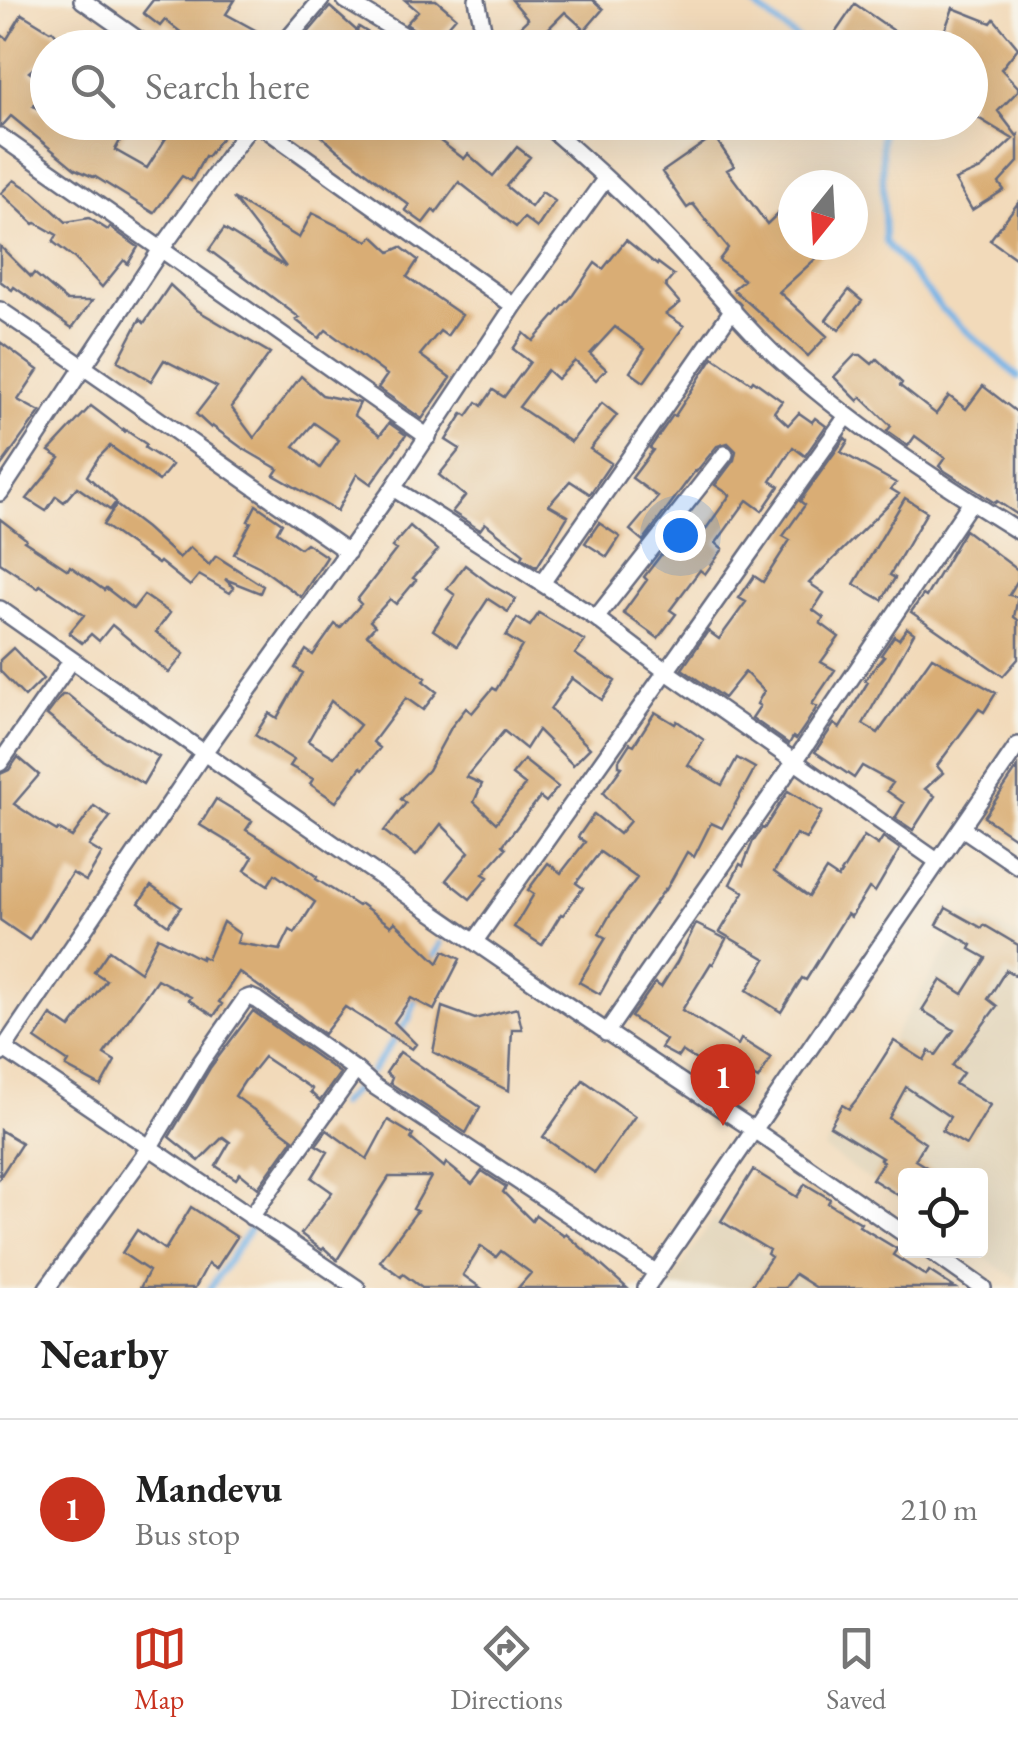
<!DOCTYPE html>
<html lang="en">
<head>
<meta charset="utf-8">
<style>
	body { margin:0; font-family:"EB Garamond",serif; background:#f2f2f2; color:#222 }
	.controls { position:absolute; right:30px; bottom:30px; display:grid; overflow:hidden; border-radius:10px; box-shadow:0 10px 40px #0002 }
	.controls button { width:90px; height:90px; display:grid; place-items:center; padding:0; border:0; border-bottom:2px solid #e0e0e0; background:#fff; color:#222; font:50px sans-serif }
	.compass { position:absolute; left:778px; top:170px; width:90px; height:90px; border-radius:50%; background:#fff; box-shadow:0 10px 40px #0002; rotate:198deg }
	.you { position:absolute; left:680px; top:535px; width:35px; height:35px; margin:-25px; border:8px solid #fff; border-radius:50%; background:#1a73e8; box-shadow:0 0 0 15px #1a73e833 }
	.badge { display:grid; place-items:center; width:65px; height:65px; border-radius:50%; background:#c8321e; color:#fff; font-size:32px; font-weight:700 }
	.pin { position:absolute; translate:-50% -82px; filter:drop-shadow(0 2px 5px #0008) }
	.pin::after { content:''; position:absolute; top:52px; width:35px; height:30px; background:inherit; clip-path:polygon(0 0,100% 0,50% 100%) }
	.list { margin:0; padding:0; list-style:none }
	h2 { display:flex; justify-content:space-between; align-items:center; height:130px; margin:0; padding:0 40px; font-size:42px }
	h2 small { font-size:32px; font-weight:400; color:#767676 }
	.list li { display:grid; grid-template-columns:65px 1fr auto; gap:30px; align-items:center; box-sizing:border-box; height:180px; padding:0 40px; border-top:2px solid #e0e0e0 }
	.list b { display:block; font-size:38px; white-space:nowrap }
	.list p { margin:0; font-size:32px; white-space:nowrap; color:#767676 }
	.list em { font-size:32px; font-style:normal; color:#767676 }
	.icon { flex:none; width:55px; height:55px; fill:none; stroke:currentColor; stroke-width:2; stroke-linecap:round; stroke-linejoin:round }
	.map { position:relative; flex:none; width:1018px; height:1288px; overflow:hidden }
	.search { position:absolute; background:#fff; box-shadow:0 10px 40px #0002; left:30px; right:30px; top:30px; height:110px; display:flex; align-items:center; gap:25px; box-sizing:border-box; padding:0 35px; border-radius:55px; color:#767676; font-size:38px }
	.sheet { height:310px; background:#fff }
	nav { display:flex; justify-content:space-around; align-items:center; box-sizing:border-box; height:140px; border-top:2px solid #e0e0e0; background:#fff; font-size:28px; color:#767676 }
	nav a { display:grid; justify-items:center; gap:5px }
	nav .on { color:#c8321e }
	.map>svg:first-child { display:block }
</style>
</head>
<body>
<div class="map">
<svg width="1018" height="1288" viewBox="0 0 1018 1288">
	<rect width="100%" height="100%" fill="#f7f3e8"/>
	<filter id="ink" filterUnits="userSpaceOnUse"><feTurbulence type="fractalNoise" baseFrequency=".01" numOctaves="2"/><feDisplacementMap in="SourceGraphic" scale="20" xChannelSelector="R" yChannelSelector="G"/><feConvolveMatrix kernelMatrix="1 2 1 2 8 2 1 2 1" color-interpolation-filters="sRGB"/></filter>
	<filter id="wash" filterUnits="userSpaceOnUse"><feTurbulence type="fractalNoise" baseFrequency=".0048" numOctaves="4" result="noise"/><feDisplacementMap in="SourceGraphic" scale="40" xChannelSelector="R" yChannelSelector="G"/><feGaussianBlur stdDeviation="2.25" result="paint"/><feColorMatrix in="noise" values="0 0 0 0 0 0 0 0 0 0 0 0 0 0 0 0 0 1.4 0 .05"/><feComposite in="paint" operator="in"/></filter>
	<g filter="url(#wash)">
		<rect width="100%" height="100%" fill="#f2daba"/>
		<path fill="#e0d2b6" d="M970 912 1018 937V1280L974 1251 980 1250V1176H906L905 1204 824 1149Z
			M714 1218 815 1288H667Z"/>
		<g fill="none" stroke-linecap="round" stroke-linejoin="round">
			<path stroke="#75b4e8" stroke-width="6" d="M748 0 809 48
				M878 122 881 126 885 242 942 309 1018 377
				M430 964 440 943
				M371 1072 409 1019 417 994
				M339 1105 363 1081
				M210 1288 252 1226"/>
		</g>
		<g id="blocks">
			<path fill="#d9ad75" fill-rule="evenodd" d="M153 0H235L226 14 257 31 248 48H187L191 40 165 20 160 26 143 13Z
				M405 0H436L456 17 434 42 406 24 418 11Z
				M512 0H593L603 9 585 30 565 12 540 37 553 48H515L507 39 528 19Z
				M855 4 919 48H883L863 34 853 48H844L831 39Z
				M330 7 357 31 359 27 388 45 392 41 402 48H295Z
				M953 8 991 23 994 19 1018 48 1001 69 1018 87V91L998 111 1017 136 1018 135V162L999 183 1004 190 972 210 955 180 981 169 1013 139 970 113V48H952L940 43Z
				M22 14 50 31 52 30 68 48H48V56L29 72 48 86 33 106 48 115V122H130L115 150 147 168 166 138 144 122H215L226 132 207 157 205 156 191 181 182 176 154 213 94 176 93 177 75 169 11 116 3 125H0V34L7 39Z
				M306 122H415L464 159 468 154 493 176 517 147 530 157 506 186 531 207 542 192 555 201 537 228 524 218 516 227 459 182 436 213 433 210 423 223 405 210 409 205 336 149Z
				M714 136 734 166 727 170 767 224 793 199V245H814L822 253 779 292 827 336 808 356 733 289 744 280 719 260 728 248 693 204 687 208 662 172Z
				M14 180 33 192 66 222 89 218 108 230 110 227 138 247 128 264 124 260 102 287 74 258 53 242 57 235 36 223 34 224 1 193Z
				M233 198 299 238 312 213 368 241 373 236 390 252 401 247 418 260 407 277 462 315 447 336 440 331 420 355 451 378 422 419 378 388 387 375 326 330 319 338 296 320 300 318 209 250 224 229 286 267Z
				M1018 203V260L990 240Z
				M626 240 657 265 658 263 674 275 665 286 680 303 666 314 684 326 644 382 630 372 645 349 615 327 590 354 606 369 596 380 575 361 557 379 547 370 519 407 571 442 602 403 617 415 590 449 611 463 590 494 570 481 549 505 568 516 537 567 522 558 524 554 485 523 480 530 452 512 465 496 439 475 460 449 446 440 463 413 467 416 477 402 482 406 493 390 504 397 530 362 513 349 524 333 533 341 573 295 595 263 603 269Z
				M0 246 31 277 34 273 67 301H92L72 328 14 287 12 290 0 281Z
				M170 285 197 310 270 353 231 407 254 438 301 376 322 395 360 403 354 415 380 435 389 423 406 435 371 484 357 474 337 511 274 475 278 469 242 448 212 426 211 428 196 414 217 387 164 360 151 381 118 361 140 319 144 323ZM314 423 339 440 320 468 294 446Z
				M849 290 862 301 839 330 826 320Z
				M0 342 38 370 18 400 40 412 0 467Z
				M855 355H861L872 364 877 359 902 383 900 386 936 414 949 396 966 409 983 386 1018 413V515L997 501 995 503 945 471 939 466 945 458 915 436 908 446 887 431 891 426 861 397 858 401 834 377Z
				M713 357 751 383 753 380 782 401 774 412 788 425 799 413 812 422 815 418 826 426 805 456 793 447 771 481 779 486 762 511 747 500 716 543 723 549 705 574 700 570 670 610 676 614 658 638 623 613 647 580 644 577 687 521 703 533 730 495 715 485 734 460 736 451 728 443 717 446 696 472 695 471 643 541 630 530 658 497 632 478 653 450 650 448 673 415 675 416Z
				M91 406 124 431V429L146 444 145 448 172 465 159 481 110 446 98 458 87 476 116 502 110 510 77 487 64 502 56 496 46 511 27 499 60 458 49 451Z
				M845 438 848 441 841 452 896 483 891 489 899 494 809 583 824 593 813 610 824 618 820 623 839 637 821 662 835 670 812 704 817 707 807 723 796 739 793 737 789 744 752 718 760 706 757 704 764 691 745 672 724 698 682 669 708 631 719 639 746 602 739 598 754 576 763 582 790 540 783 536 805 505 800 501Z
				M905 498 927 512 890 575 895 578 882 600 854 584Z
				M116 505 146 528 179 558 190 547 209 565 216 556 263 586 260 593 225 579 234 588 230 593 199 575 190 586 160 562 158 564 103 525Z
				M256 505 282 523 277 532 300 548 306 543 327 557 301 597 260 567 234 554 251 522 248 521Z
				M0 519 26 539 24 541 68 570 70 566 104 590 106 588 133 609 144 595 170 613 156 632 184 654 169 673 112 625 99 641 91 634 82 643 69 633 84 615 40 585 38 588 0 563Z
				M599 523 620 537 607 557 585 543Z
				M410 526 438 550 413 578 416 580 396 604 390 599 370 621 375 626 367 635 426 678 423 681 437 692 423 710 406 698 373 742 380 748 363 769 361 767 336 802 310 784 313 779 290 766 294 760 255 735 269 713 277 718 303 673 295 668 306 650 313 655 335 624 340 628 361 604 357 600 396 550 392 547ZM331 701 360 725 334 757 308 741Z
				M965 530 1018 570V580L1009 595 1018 597 1014 617 1018 620V659L1003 676 911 612 923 595 926 597Z
				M465 565 490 584 516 599 508 612 488 599 457 646 433 630 455 595 447 589Z
				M539 613 585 641 575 654 615 681 602 700 572 678 550 709 590 748 573 765 538 730 526 749 504 731 466 777 482 784 474 802 496 823 525 785 512 775 524 760 558 787 546 802 540 797 503 845 506 848 483 874 488 877 470 899 446 880 469 852 441 824 416 856 384 831 406 803 401 799 428 770 452 726 466 708 472 713 493 688 496 690 522 646 506 636 517 618 530 626Z
				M907 628 914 633 863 724 878 733 932 657 996 693 984 712 979 709 937 766 943 773 925 789 935 796 913 830 895 818 904 803 887 791 893 783 862 766 854 778 815 752 834 724 840 728 868 682 865 680 884 656 881 655 894 636 899 639Z
				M13 648 43 679 25 697 0 671V660Z
				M62 695H68L108 728 159 757 143 784 101 759 47 715Z
				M655 712 675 724 677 721 704 740 688 765 722 785 737 758 755 768 722 828 711 823 694 857 687 852 666 890 665 889 634 933 600 994 579 982 606 938 599 934 611 913 637 878 600 852 576 883 583 888 563 915 561 914 542 945 514 927 534 894 528 890 548 863 561 873 585 842 578 837 594 814 619 834 630 821 603 793 622 767 619 766V760L630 743 634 745Z
				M18 757 39 775 14 804 35 818 57 831 58 829 72 837 94 806 110 817 89 846 102 854 86 881 72 873 29 940 0 920V774L9 770Z
				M1018 767V840L984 817Z
				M788 791 822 812 806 839 796 834 774 872 809 897 826 870 838 878 864 836 878 845 883 837 900 849 875 892 869 888 851 917 847 914 806 980 802 978 781 1012 747 990 766 959 720 932 744 892 730 884 740 864 743 866 753 841 762 828 764 829Z
				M216 799 252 821 246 830 295 861 317 877 316 879 358 906 361 904 391 926 395 922 438 963 444 951 460 959 434 1010 411 998 394 1022 416 1044 412 1049 345 1007 324 1034 239 972 219 1002 222 1004 214 1016 189 1000 191 997 157 979 104 1054 115 1061 101 1086 66 1067 69 1062 35 1039 51 1015 70 1028 106 980 94 972 109 950 140 972 158 937 201 959 202 956 207 959 223 922 240 934 237 943 280 950 290 930 295 933 315 902 275 874 268 885 245 870 253 857 200 825Z
				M151 886 181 907 168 925 139 903Z
				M946 908 982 928 984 925 1018 945V977L1006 970 988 999 997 1006 952 1066 963 1073 955 1084 990 1105 966 1145 942 1131 950 1117 906 1087 889 1118 925 1143 915 1160 941 1176H906V1200L872 1179 883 1162 880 1160 882 1158 830 1126 842 1105 849 1109 857 1099 894 1041 924 1060 929 1051 936 1055 954 1030 922 1010 941 980 963 994 986 958 970 949 972 945 937 925Z
				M696 924 726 939 713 964 711 963 682 1010 738 1045 741 1039 771 1058 758 1079 724 1058 715 1072 682 1051 678 1057 661 1048 666 1040 631 1017 655 983 661 987 677 962Z
				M442 1007 475 1019 517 1008 522 1029H512L509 1091 433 1052Z
				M253 1011 340 1073 320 1101 310 1092 312 1089 264 1057 244 1082 235 1096 293 1139 258 1188 240 1173 236 1179 216 1166 230 1142 223 1137 199 1161 169 1137 210 1068Z
				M400 1052 480 1107 466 1133 390 1083 392 1078 386 1073Z
				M583 1080 635 1116 595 1173 543 1137Z
				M388 1120 413 1135 411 1139 444 1167 446 1163 472 1184 482 1171 506 1187 503 1192 532 1221 536 1215 564 1236 566 1234 627 1288H518L531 1273 501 1251 496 1257 481 1246 463 1275 481 1288H422L403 1274 401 1277 380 1261 417 1211 413 1209 431 1177H389L337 1260 324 1248 322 1250 301 1234 332 1192 312 1178 328 1152 316 1145 327 1130 367 1159Z
				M0 1130 22 1143 0 1177Z
				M753 1170 797 1197 805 1184 830 1199 828 1203 861 1223 859 1226 897 1249 893 1255 926 1276 929 1271 955 1288H817L795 1274 785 1288H750L771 1257 767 1254 769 1250 721 1221Z
				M191 1207 237 1237 216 1269 208 1264 195 1288H140L149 1271 122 1253 137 1230 165 1250Z"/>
		</g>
	</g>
	<g filter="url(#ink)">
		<use href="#blocks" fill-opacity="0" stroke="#666b7e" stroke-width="2.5"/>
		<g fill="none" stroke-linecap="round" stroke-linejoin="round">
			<defs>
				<path id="minor" d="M82 0 150 48
					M345 0 425 48
					M477 0 487 48
					M280 48 321 0
					M256 122 514 306
					M543 122C584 158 624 193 661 232 701 272 735 317 776 356 850 424 933 478 1018 531
					M0 136 428 437
					M0 310C118 389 232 472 348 552
					M393 488 596 618 667 672 937 861
					M0 493 162 248 253 122
					M542 583 733 309
					M0 609C250 785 499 963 754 1130L1018 745
					M596 618 725 454
					M0 763 72 660
					M962 828 1018 866
					M475 941 847 416
					M606 1033 795 761 971 502
					M0 1046 357 1288
					M0 1054 203 754 393 488 514 306 606 178
					M251 1217 356 1070 374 1086 657 1273
					M929 1250 983 1288
					M47 1288 149 1148 201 1062 245 999 250 997 257 1000 356 1070
					M646 1288 754 1130 906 1235"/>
			</defs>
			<use href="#minor" stroke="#666b7e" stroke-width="20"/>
			<use href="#minor" stroke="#fff" stroke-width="15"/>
		</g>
	</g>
</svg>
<div class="controls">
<button><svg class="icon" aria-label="locate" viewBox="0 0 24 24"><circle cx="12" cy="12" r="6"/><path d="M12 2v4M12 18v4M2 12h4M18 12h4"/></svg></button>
</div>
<svg class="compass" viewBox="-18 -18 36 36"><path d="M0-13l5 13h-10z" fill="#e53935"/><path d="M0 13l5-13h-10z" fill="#767676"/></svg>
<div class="you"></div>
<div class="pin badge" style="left:723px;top:1126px">1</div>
<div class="search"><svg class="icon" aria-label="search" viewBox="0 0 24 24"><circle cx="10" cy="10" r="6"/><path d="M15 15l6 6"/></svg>Search here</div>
</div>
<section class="sheet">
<h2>Nearby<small></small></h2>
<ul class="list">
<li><span class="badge">1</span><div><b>Mandevu</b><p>Bus stop</p></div><em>210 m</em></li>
</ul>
</section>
<nav>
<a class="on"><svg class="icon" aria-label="map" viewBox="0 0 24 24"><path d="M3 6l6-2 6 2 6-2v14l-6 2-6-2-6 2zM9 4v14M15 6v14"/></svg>Map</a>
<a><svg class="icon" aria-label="directions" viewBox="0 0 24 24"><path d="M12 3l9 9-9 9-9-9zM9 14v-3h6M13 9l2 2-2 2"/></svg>Directions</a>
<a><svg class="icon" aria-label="saved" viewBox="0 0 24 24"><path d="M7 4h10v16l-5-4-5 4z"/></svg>Saved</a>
</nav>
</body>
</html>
